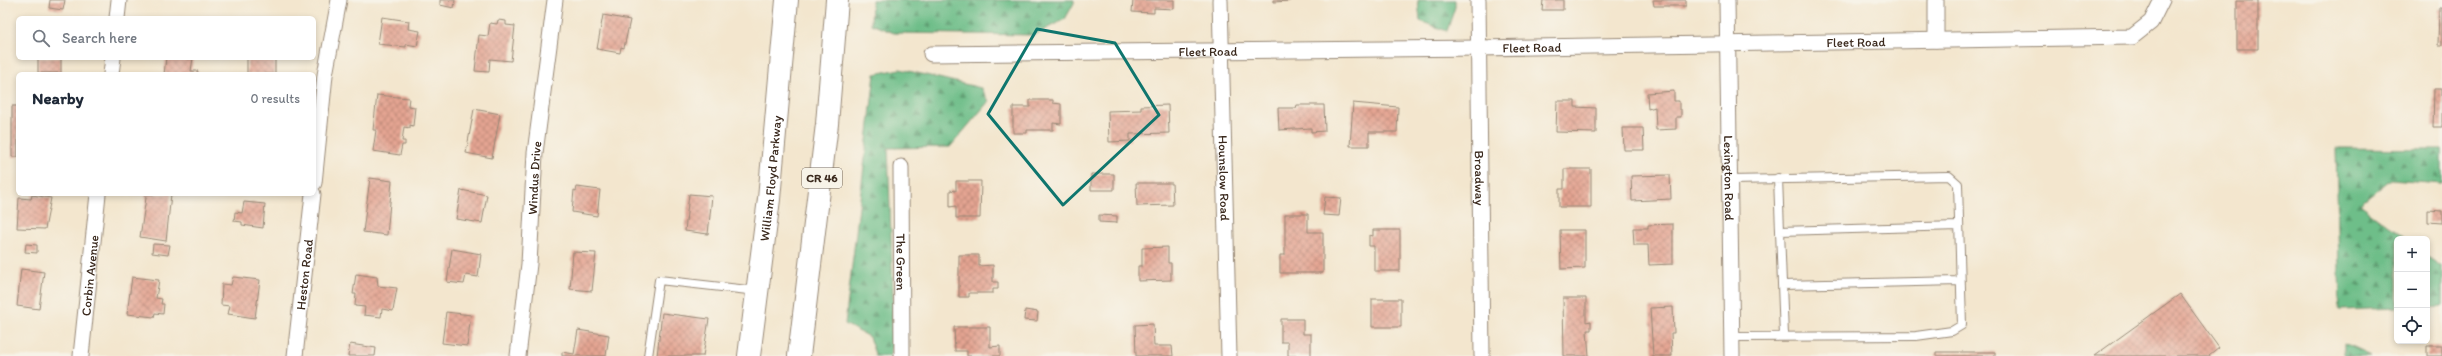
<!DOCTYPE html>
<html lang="en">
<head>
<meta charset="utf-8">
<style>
	body { margin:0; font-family:Itim,sans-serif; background:#f6f6f7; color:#1f2937 }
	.controls { position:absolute; right:12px; bottom:12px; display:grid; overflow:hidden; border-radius:6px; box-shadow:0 2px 6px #0003 }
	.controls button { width:36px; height:36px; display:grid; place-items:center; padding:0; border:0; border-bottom:1px solid #e0e1e3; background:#fff; color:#1f2937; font:20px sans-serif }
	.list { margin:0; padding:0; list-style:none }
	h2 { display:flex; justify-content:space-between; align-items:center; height:52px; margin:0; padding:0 16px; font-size:17px }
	h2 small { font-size:13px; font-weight:400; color:#747a83 }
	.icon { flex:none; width:22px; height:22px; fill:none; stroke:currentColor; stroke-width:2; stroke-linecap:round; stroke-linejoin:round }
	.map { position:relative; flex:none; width:2442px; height:356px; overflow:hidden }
	.search { position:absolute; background:#fff; box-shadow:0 2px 6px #0003; left:16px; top:16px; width:300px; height:44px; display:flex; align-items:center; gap:10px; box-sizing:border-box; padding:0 14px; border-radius:6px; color:#747a83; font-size:15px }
	.panel { position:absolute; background:#fff; box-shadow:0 2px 6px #0003; left:16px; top:72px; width:300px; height:124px; border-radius:6px }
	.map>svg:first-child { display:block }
</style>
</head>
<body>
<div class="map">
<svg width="2442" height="356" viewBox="0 0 2442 356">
	<defs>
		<pattern id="forest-firs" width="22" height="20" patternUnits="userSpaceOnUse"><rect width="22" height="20" fill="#6ebe89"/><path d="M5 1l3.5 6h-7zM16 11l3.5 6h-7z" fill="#5c9b6f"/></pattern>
		<pattern id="building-cross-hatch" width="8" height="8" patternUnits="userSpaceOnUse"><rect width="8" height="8" fill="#e4a492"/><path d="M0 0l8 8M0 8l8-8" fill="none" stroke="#ba8677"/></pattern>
	</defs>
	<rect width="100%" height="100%" fill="#f7f3e8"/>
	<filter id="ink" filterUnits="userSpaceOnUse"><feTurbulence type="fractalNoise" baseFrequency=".025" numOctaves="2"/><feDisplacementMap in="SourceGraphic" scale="8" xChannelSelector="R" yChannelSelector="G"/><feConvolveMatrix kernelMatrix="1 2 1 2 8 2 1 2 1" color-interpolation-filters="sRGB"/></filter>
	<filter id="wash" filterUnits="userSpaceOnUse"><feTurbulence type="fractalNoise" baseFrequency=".012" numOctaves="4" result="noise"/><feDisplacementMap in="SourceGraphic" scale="16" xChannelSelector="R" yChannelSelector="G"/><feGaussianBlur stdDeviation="0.9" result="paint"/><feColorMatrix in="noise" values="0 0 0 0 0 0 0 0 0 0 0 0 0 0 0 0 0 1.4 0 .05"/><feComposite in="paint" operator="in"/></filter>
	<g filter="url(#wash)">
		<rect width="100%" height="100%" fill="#f3e6ce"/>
		<path fill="url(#forest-firs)" stroke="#547454" d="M872 0H1074V3L1065 19 1034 35 894 33 871 24Z
			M1418 0H1455V7L1447 31 1420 21Z
			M900 69 981 88 989 101 950 147 888 148 893 296 891 356H874L875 354 869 337 845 324 875 74Z
			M2336 148 2442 149V183L2391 179 2360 204 2407 239H2397V308L2340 310Z
			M2427 256 2442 266V306L2427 307Z
			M2344 344 2370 356H2344Z"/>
		<g id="blocks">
			<path fill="url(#building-cross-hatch)" d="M50 0H65L63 10 49 8Z
				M440 0H455L454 8 440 5Z
				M1133 0H1174V9L1154 8V13L1132 12Z
				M1273 0H1290V1L1273 2Z
				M1543 0H1563V10H1542Z
				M1653 0H1686V6H1654Z
				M2237 1H2258V49H2237Z
				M2439 8H2442V45H2438Z
				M603 15 630 20 624 48 621 47 620 53 597 49Z
				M382 17 409 21 408 29 420 31 417 46 406 44V47L378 44Z
				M498 20 506 21V25L515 26 511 61 490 59 489 72 475 71 479 35 488 36 490 23 497 24Z
				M38 58H61V73H38Z
				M166 58H193L191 71H198L197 74H164Z
				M247 58H275V74H247Z
				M2434 89H2442V127H2433Z
				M1674 91V101H1679V109H1681V117H1676V129L1656 130 1655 107 1648 109 1647 93Z
				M377 95 409 98 408 106 415 107 413 126 410 125V128L404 127 402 141H405V145H402L400 155 373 151 376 130H373Z
				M1030 100H1053V103L1061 104V124L1053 123V130H1027V133H1013V107H1030Z
				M1557 101H1575V107L1596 108V133L1556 132Z
				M1353 103 1398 107 1397 132H1369V146H1350Z
				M1168 105 1169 133 1130 134V141L1109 142 1108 111 1141 110V106Z
				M1297 105H1324L1325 131 1311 132V128L1279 130 1278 108H1296Z
				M12 106H18V157H12Z
				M474 109 500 114 492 158 466 153Z
				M1623 128H1643L1644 150H1624Z
				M1564 169H1591V207H1559V189H1564Z
				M1091 174H1114V190H1091Z
				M1670 175 1671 199 1632 201 1631 176Z
				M370 178 392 181 387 235 363 232Z
				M956 181H981L980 218H956V206L950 207V190L956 191Z
				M1136 183H1172L1173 205 1137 206Z
				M577 187 600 190 597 216 572 212 574 190 576 191Z
				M461 190 487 195 482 223 456 219Z
				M145 194H171L166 241 140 237 146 198Z
				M689 194 712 196 708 234 685 231Z
				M32 195 51 198 45 229 17 228 19 198 31 199Z
				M1325 197 1341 198 1339 216 1323 215Z
				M244 202 265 204 263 228 242 225V222L234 221 235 212 242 213Z
				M2428 210 2442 211V223L2428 222Z
				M1285 214H1308V232H1323V273H1280V255H1285Z
				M1099 215 1117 216V223L1099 222Z
				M1673 224V264L1649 265 1648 245H1634L1633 228H1648V225Z
				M1373 230H1400V271H1374V246H1369V235L1373 236Z
				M1560 230H1585V268L1561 269Z
				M26 244 37 245V253L25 252Z
				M153 244 170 245 168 255 152 253Z
				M1168 247V263H1171V280L1138 281V266H1142V248Z
				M452 249 481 254 478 277 466 275 464 284 447 282Z
				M573 252 596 253 592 291 570 289Z
				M959 255H979V266L993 265V282H998V289H993V293H969V297H959Z
				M21 269 44 272 39 309 17 306Z
				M356 274 377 277 378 286 397 288 393 311 382 309 381 317 364 315 365 307 355 306 356 294H353Z
				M132 277 159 280 156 298 162 299 161 304H164L163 314 155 313 154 317 127 314Z
				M233 277 260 280 255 318 228 314 230 306 221 305 222 284 231 285Z
				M2180 294 2219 348 2209 356H2094Z
				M1563 298H1586V322L1591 321V330H1587L1589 356H1564Z
				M1372 299H1401V327H1372Z
				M1673 307 1674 333H1671L1672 356H1653L1650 308Z
				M1025 310 1038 312 1037 321 1024 320Z
				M446 312 471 315 467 346 442 343Z
				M662 313 709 319 703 356H657Z
				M1281 319H1303V334H1311V356H1288V342H1281Z
				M1153 324 1154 346H1172L1173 356H1136L1135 325Z
				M954 327H990V347L1000 346V356H967V351H955Z
				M578 330 609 335 606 356H562V352L574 354Z
				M350 344 376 348 375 356H348Z
				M2427 346H2442V356H2427Z
				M1936 352H1995V356H1936Z"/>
		</g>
	</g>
	<g filter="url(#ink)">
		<use href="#blocks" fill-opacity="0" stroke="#978876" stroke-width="1"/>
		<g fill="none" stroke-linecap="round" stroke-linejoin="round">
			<defs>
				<path id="service" d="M1778 178 1784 336
					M1729 180 1949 176 1958 184 1962 325 1952 331 1916 336 1732 337
					M1780 231 1959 226
					M1782 285 1960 281
					M648 356 659 280 757 291"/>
				<g id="minor">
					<path id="s1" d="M1220 0 1229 356"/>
					<path id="s2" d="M1478 0 1482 356"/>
					<path id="s3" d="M1727 0 1732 356"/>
					<path d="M1936 0V40"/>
					<path d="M117 18 119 0"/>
					<path id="s4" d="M931 54 1479 48 2132 37 2151 22 2162 0"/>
					<path d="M111 74 113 58"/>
					<path id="s5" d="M901 167 902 356"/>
					<path d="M314 183 325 75 339 0"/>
					<path id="s6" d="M81 356 98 194"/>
					<path id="s7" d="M295 356 313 194"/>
					<path id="s8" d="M518 356 529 264 535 153 555 0"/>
				</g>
				<g id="trunk">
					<path id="s9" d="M749 356 769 199 787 0"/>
					<path d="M799 356 827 124 837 0"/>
				</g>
			</defs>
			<use href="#service" stroke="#978876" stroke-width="10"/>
			<use href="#minor" stroke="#978876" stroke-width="17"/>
			<use href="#trunk" stroke="#978876" stroke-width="24"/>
			<use href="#service" stroke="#fff" stroke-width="8"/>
			<use href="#minor" stroke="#fff" stroke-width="15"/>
			<use href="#trunk" stroke="#fff" stroke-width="22"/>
		</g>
	</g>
	<path fill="none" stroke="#0f766e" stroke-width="3" stroke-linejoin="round" d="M1037 29 1115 43 1159 115 1063 205 988 114Z"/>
	<g text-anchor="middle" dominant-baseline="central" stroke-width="3" stroke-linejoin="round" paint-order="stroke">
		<rect fill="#f7f3e8" stroke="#73665b" stroke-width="1" x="802" y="168" width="40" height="20" rx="3"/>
		<g font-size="12" font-weight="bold" fill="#3b2a1e">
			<text x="822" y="178">CR 46</text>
		</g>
		<g font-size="13" fill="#3b2a1e" stroke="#f7f3e8">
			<text stroke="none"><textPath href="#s4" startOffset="925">Fleet Road</textPath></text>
			<text stroke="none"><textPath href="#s4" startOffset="601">Fleet Road</textPath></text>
			<text stroke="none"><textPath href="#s4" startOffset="277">Fleet Road</textPath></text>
			<text stroke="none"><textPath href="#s8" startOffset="179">Windus Drive</textPath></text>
			<text stroke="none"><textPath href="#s9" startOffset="179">William Floyd Parkway</textPath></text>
			<text stroke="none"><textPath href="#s1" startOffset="178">Hounslow Road</textPath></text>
			<text stroke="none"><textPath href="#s2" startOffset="178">Broadway</textPath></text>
			<text stroke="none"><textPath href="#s3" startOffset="178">Lexington Road</textPath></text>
			<text stroke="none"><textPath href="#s5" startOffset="95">The Green</textPath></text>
			<text stroke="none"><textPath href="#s6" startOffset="81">Corbin Avenue</textPath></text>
			<text stroke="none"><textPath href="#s7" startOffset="82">Heston Road</textPath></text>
		</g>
	</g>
</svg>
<div class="controls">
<button>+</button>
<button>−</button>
<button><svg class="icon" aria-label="locate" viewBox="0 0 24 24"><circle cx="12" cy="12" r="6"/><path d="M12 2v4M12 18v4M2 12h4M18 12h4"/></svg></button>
</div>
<div class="search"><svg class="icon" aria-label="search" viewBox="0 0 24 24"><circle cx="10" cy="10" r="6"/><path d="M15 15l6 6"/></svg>Search here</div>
<section class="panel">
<h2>Nearby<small>0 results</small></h2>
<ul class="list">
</ul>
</section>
</div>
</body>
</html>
